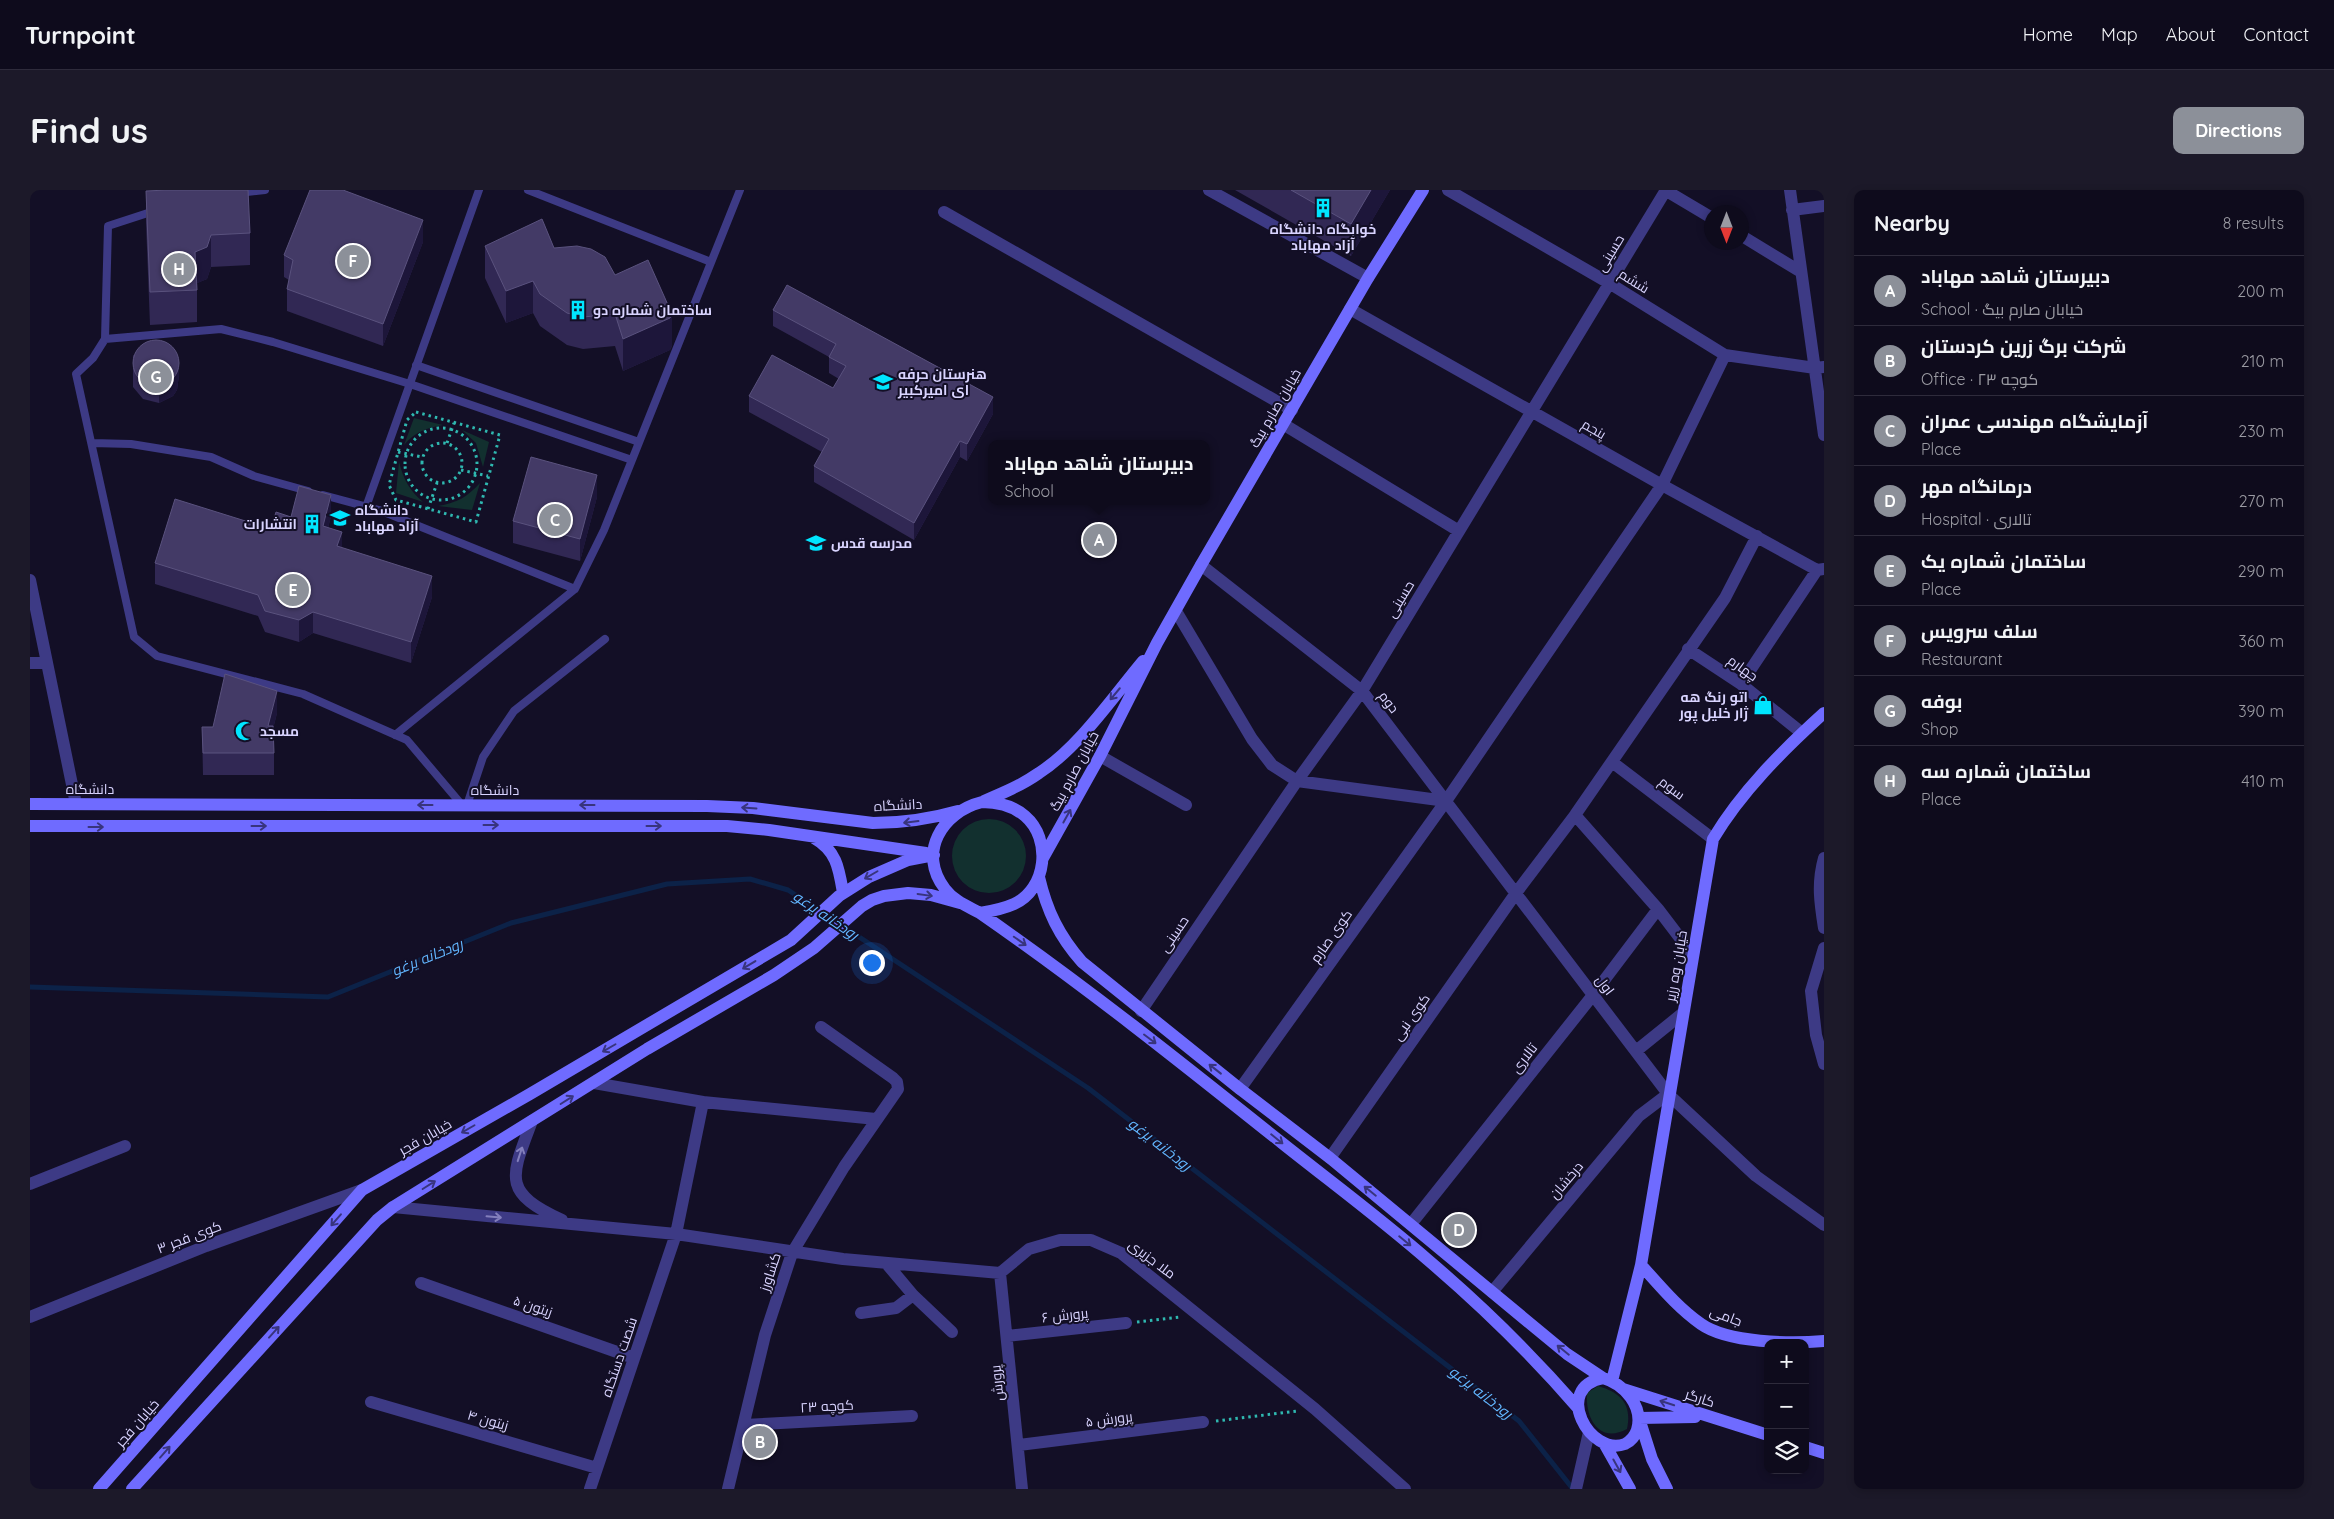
<!DOCTYPE html>
<html lang="en">
<head>
<meta charset="utf-8">
<style>
	body { margin:0; font-family:Quicksand,Cairo,sans-serif; background:#1c1929; color:#f1f3f6 }
	.controls { position:absolute; right:15px; bottom:15px; display:grid; overflow:hidden; border-radius:10px; box-shadow:0 2px 8px #0003 }
	.controls button { width:45px; height:45px; display:grid; place-items:center; padding:0; border:0; border-bottom:1px solid #2e2b3b; background:#0e0b1c; color:#f1f3f6; font:25px sans-serif }
	.compass { position:absolute; left:1674px; top:15px; width:45px; height:45px; border-radius:50%; background:#0e0b1c; box-shadow:0 2px 8px #0003; rotate:180deg }
	.you { position:absolute; left:841px; top:772px; width:18px; height:18px; margin:-12px; border:4px solid #fff; border-radius:50%; background:#1a73e8; box-shadow:0 0 0 8px #1a73e833 }
	.badge { display:grid; place-items:center; width:32px; height:32px; border-radius:50%; background:#8c9099; color:#fff; font-size:16px; font-weight:700 }
	.pin { position:absolute; translate:-50% -50%; border:2px solid #fff; box-shadow:0 1px 5px #0006 }
	.popup { position:absolute; left:958px; top:250px; width:222px; height:65px; box-sizing:border-box; display:grid; place-content:center; border-radius:10px; background:#0e0b1c; filter:drop-shadow(0 1px 4px #0005); font-size:16px; white-space:nowrap; color:#9b9ba3 }
	.popup b { font-size:19px; color:#f1f3f6 }
	.popup::after { content:''; position:absolute; left:50%; top:100%; margin-left:-10px; border:10px solid transparent; border-top-color:#0e0b1c }
	.list { margin:0; padding:0; list-style:none }
	h2 { display:flex; justify-content:space-between; align-items:center; height:65px; margin:0; padding:0 20px; font-size:21px }
	h2 small { font-size:16px; font-weight:400; color:#9b9ba3 }
	.list li { display:grid; grid-template-columns:32px 1fr auto; gap:15px; align-items:center; box-sizing:border-box; height:70px; padding:0 20px; border-top:1px solid #2e2b3b }
	.list b { display:block; font-size:19px; white-space:nowrap }
	.list p { margin:0; font-size:16px; white-space:nowrap; color:#9b9ba3 }
	.list em { font-size:16px; font-style:normal; color:#9b9ba3 }
	.icon { flex:none; width:28px; height:28px; fill:none; stroke:currentColor; stroke-width:2; stroke-linecap:round; stroke-linejoin:round }
	.map { position:relative; flex:none; width:1794px; height:1299px; overflow:hidden; border-radius:10px }
	header { display:flex; align-items:center; gap:30px; box-sizing:border-box; height:70px; padding:0 25px; background:#0e0b1c; border-bottom:1px solid #2e2b3b }
	header strong { font-size:24px }
	nav { display:flex; gap:28px; margin-inline-start:auto; font-size:18px }
	.intro { display:flex; align-items:center; justify-content:space-between; box-sizing:border-box; height:120px; padding:0 30px }
	h1 { margin:0; font-size:35px }
	.button { padding:12px 22px; border-radius:10px; background:#8c9099; color:#fff; font-size:18px; font-weight:700 }
	main { display:flex; gap:30px; padding:0 30px }
	aside { flex:1; background:#0e0b1c; border-radius:10px; box-shadow:0 2px 8px #0003 }
	.map>svg:first-child { display:block }
</style>
</head>
<body>
<header>
<strong>Turnpoint</strong>
<nav><a>Home</a><a>Map</a><a>About</a><a>Contact</a></nav>
</header>
<div class="intro"><h1>Find us</h1><a class="button">Directions</a></div>
<main>
<div class="map">
<svg width="1794" height="1299" viewBox="0 0 1794 1299">
	<rect width="100%" height="100%" fill="#130f26"/>
	<path fill="#12302f" d="M384 228 413 235C396 238 385 242 374 255Z
		M432 240 459 252 453 277 446 253Z
		M369 272C374 290 379 300 393 312L366 303Z
		M450 293 442 320 408 316C427 313 437 307 450 293Z
		M922 666a37 37 0 1 1 74 0a37 37 0 1 1-74 0Z
		M1568 1196C1592 1203 1602 1215 1597 1239 1569 1254 1555 1228 1557 1203Z"/>
	<g fill="none" stroke-linecap="round" stroke-linejoin="round">
		<path stroke="#0c2248" stroke-width="5" d="M0 797 298 807 481 733 637 694 720 689 758 700 1058 898 1489 1231 1543 1299"/>
		<path stroke="#2fb8b0" stroke-width="3" stroke-dasharray="2.5 4" stroke-linecap="butt" d="M386 222 470 245 446 332 366 310 359 295 377 230Z
			M375 274a36 36 0 1 1 72 0a36 36 0 1 1-72 0Z
			M392 273a20 20 0 1 1 40 0a20 20 0 1 1-40 0Z
			M417 253 424 233
			M368 262 392 267
			M431 280 458 286
			M398 319 407 293
			M1107 1132 1151 1127
			M1186 1231 1267 1221"/>
		<path stroke="#3d3a85" stroke-width="8" d="M498 0 681 72
			M208 3 235 0
			M124 21 78 36 75 149 63 168 46 184 104 447 127 466 273 504 377 550 432 615
			M75 149 191 139 243 152 380 194 602 270
			M386 175 609 252
			M62 253 101 254 181 267 224 286 278 301
			M293 305 349 320 545 399
			M336 317 449 0
			M365 545 545 399 574 340 710 0
			M437 615 453 567 484 521 575 449"/>
		<path stroke="#3d3a85" stroke-width="12" d="M1179 0 1338 88
			M1418 0 1579 93 1695 165 1785 178 1794 177
			M1635 0 1682 28
			M1760 0 1794 245
			M1762 20 1794 16
			M914 22 1262 220
			M1712 46 1771 82
			M1320 119 1632 295 1787 380 1794 379
			M1253 234 1429 341
			M1171 375 1332 501 1639 905 1726 986 1794 1035
			M0 390 46 614
			M1146 421 1222 549 1242 575 1267 591 1416 611
			M1658 459 1711 494 1772 543
			M0 473H17
			M1711 494 1787 380
			M1070 566 1156 615
			M1582 572 1683 649
			M1545 625 1628 719 1663 765
			M1794 668C1787 693 1790 713 1794 738
			M1794 758 1781 801 1786 845 1794 874
			M1111 821 1267 591 1332 501 1636 0
			M1606 861 1653 823
			M564 893 673 912 846 929
			M1210 899 1416 611 1632 295 1695 165
			M502 931C481 987 471 1002 532 1030
			M1300 968 1486 703 1545 625 1695 408 1727 346
			M0 994 95 956
			M363 1017 646 1044 813 1069 970 1083 999 1059 1030 1050H1061L1091 1063 1285 1219 1375 1299
			M1381 1034 1563 805 1628 719
			M856 1073 883 1105 922 1142
			M970 1083 992 1299
			M391 1093 604 1168
			M1462 1102 1609 926 1638 904
			M831 1123 866 1118 883 1105
			M0 1127 176 1056 332 1000
			M977 1146 1096 1133
			M341 1212 567 1278
			M714 1235 882 1226
			M989 1255 1173 1232
			M560 1299 646 1044 673 912
			M698 1299 735 1145 762 1063 814 977 868 899 867 892 863 888 791 837
			M1546 1299 1559 1242"/>
		<path stroke="#6f6bff" stroke-width="12" d="M954 611C973 603 992 595 1009 583 1049 557 1082 508 1113 471
			M952 612C968 612 982 615 995 626 1022 649 1017 699 984 714 973 719 962 721 950 723 937 716 924 711 915 699 887 663 912 622 952 612Z
			M0 614 677 616 723 618 843 633C873 633 900 629 928 621
			M0 636H697L739 640 896 663
			M784 648C807 661 809 679 813 703
			M1013 668 1070 566 1127 453 1171 375 1338 88 1393 0
			M1009 687C1017 721 1029 746 1052 772L1210 899 1300 968 1537 1164 1573 1188
			M950 723C1054 795 1153 874 1252 953 1301 992 1351 1029 1398 1070 1452 1116 1502 1165 1548 1218
			M1611 1075C1630 1096 1648 1118 1671 1134 1698 1153 1761 1154 1794 1151
			M1573 1188C1594 1194 1614 1216 1607 1240 1605 1246 1601 1251 1595 1254 1560 1267 1522 1198 1573 1188Z
			M1582 1191 1611 1075 1683 649C1711 602 1753 560 1794 523
			M1593 1199 1738 1245
			M1574 1253 1600 1299
			M1775 1257 1794 1263
			M69 1299 332 1000 500 904 761 750 809 706 839 687 878 670 904 665
			M102 1299 347 1030 363 1017 617 859 744 785 784 758 832 716 842 710 854 706 878 703 901 705 930 713
			M1637 1299 1622 1269 1609 1228 1665 1227"/>
	</g>
	<path fill="#312854" d="M1205 0H1360L1321 66Z
		M116 1 220 43V75L181 77 177 89 167 93V132L120 135 116 33Z
		M393 52 353 156 257 121V99L259 90 254 87V65Z
		M455 56 524 58 585 85 642 156 640 160 593 181 585 156 553 159 537 155 510 136 503 123 476 133 455 88Z
		M743 120 963 224 937 271 930 267 884 350 784 292V276L792 262 719 222V206L803 198 809 189 799 183V167L743 136Z
		M103 165 149 185 147 200 143 206 129 213 113 209 103 197Z
		M567 307 550 371 483 353V331Z
		M301 326 298 338 312 358 402 407 381 473 283 443 269 452 235 442 228 426 125 394V373L241 339 261 327Z
		M247 523 243 539 244 563V585H173L172 537H183Z"/>
	<path fill="#1d163a" d="M1341 0H1360L1321 66V34Z
		M393 30V52L353 156V134Z
		M181 45V77L177 89 165 94V62Z
		M503 91V123L476 133V101Z
		M642 124V156L640 160 593 181V149Z
		M149 168V185L147 200 143 206 129 213V196Z
		M963 207V224L937 271V254Z
		M930 251V267L884 350V333Z
		M567 285V307L550 371V349Z
		M301 305V326L293 358V336Z
		M312 342V364L307 356Z
		M402 386V407L381 473V452Z
		M283 422V443L269 452V430Z
		M247 501V523L238 558V536Z"/>
	<path fill="#433a66" stroke="#5a527e" d="M137 0H218L220 43 181 45 177 57 165 62 167 100 120 102 116 1Z
		M280 0H313L393 30 353 134 257 99 263 70 254 65Z
		M1261 0H1341L1321 34Z
		M512 29 524 58 547 56 561 59 575 67 585 85 618 70 642 124 640 128 593 149 585 124 553 127 537 123 510 104 503 91 476 101 455 56Z
		M757 95 963 207 937 254 930 251 884 333 784 276 799 249 719 206 742 165 803 198 816 176 799 167 806 154 743 120Z
		M103 173a23 23 0 1 1 46 0a23 23 0 1 1-46 0Z
		M501 267 567 285 550 349 483 331Z
		M269 296 301 305 293 336 312 342 307 356 402 386 381 452 283 422 269 430 235 421 228 405 125 373 145 309 241 339 246 322 261 327Z
		M195 484 247 501 238 536H243L244 563H173L172 537H183Z"/>
	<defs><path id="oneway-shaft" d="M-6 0H5M1.5-3L5.5 0L1.5 3" fill="none" stroke-width="1.6" stroke-linecap="round" stroke-linejoin="round" transform="scale(1.25)"/></defs>
	<g stroke="#38347d">
		<use href="#oneway-shaft" transform="translate(1085 504) rotate(130)"/>
		<use href="#oneway-shaft" transform="translate(395 615) rotate(-180)"/>
		<use href="#oneway-shaft" transform="translate(557 615) rotate(-180)"/>
		<use href="#oneway-shaft" transform="translate(719 618) rotate(-176)"/>
		<use href="#oneway-shaft" transform="translate(1037 626) rotate(-61)"/>
		<use href="#oneway-shaft" transform="translate(881 632) rotate(173)"/>
		<use href="#oneway-shaft" transform="translate(461 635)"/>
		<use href="#oneway-shaft" transform="translate(229 636)"/>
		<use href="#oneway-shaft" transform="translate(624 636)"/>
		<use href="#oneway-shaft" transform="translate(66 637)"/>
		<use href="#oneway-shaft" transform="translate(841 685) rotate(150)"/>
		<use href="#oneway-shaft" transform="translate(895 705) rotate(8)"/>
		<use href="#oneway-shaft" transform="translate(990 751) rotate(35)"/>
		<use href="#oneway-shaft" transform="translate(719 775) rotate(149)"/>
		<use href="#oneway-shaft" transform="translate(1120 849) rotate(37)"/>
		<use href="#oneway-shaft" transform="translate(579 858) rotate(150)"/>
		<use href="#oneway-shaft" transform="translate(1185 879) rotate(-142)"/>
		<use href="#oneway-shaft" transform="translate(537 910) rotate(-32)"/>
		<use href="#oneway-shaft" transform="translate(438 939) rotate(150)"/>
		<use href="#oneway-shaft" transform="translate(1247 949) rotate(39)"/>
		<use href="#oneway-shaft" transform="translate(399 995) rotate(-32)"/>
		<use href="#oneway-shaft" transform="translate(1340 1001) rotate(-141)"/>
		<use href="#oneway-shaft" transform="translate(306 1030) rotate(131)"/>
		<use href="#oneway-shaft" transform="translate(1375 1051) rotate(39)"/>
		<use href="#oneway-shaft" transform="translate(244 1142) rotate(-48)"/>
		<use href="#oneway-shaft" transform="translate(1533 1160) rotate(-141)"/>
		<use href="#oneway-shaft" transform="translate(1637 1213) rotate(-162)"/>
		<use href="#oneway-shaft" transform="translate(135 1262) rotate(-49)"/>
		<use href="#oneway-shaft" transform="translate(1587 1276) rotate(61)"/>
	</g>
	<g stroke="#837fbc">
		<use href="#oneway-shaft" transform="translate(490 964) rotate(-72)"/>
		<use href="#oneway-shaft" transform="translate(464 1027) rotate(5)"/>
	</g>
	<defs>
		<symbol id="building-bare" viewBox="-9 -9 18 18"><path d="M-4-6H4V6H1V3H-1V6H-4ZM-2.5-4.3h1.7v1.8h-1.7ZM.8-4.3h1.7v1.8H.8ZM-2.5-1h1.7V.8h-1.7ZM.8-1h1.7V.8H.8Z" fill="#00e5ff" stroke="#130f26" stroke-width="2.5" paint-order="stroke"/></symbol>
		<symbol id="school-bare" viewBox="-9 -9 18 18"><path d="M0-5L7-2L0 1L-7-2ZM-4 1L0 2.5L4 1V4Q0 6-4 4Z" fill="#00e5ff" stroke="#130f26" stroke-width="2.5" paint-order="stroke"/></symbol>
		<symbol id="university-bare" viewBox="-9 -9 18 18"><path d="M0-5L7-2L0 1L-7-2ZM-4 1L0 2.5L4 1V4Q0 6-4 4Z" fill="#00e5ff" stroke="#130f26" stroke-width="2.5" paint-order="stroke"/></symbol>
		<symbol id="shop-bare" viewBox="-9 -9 18 18"><path d="M-5-2.5h2.3a2.7 3.5 0 0 1 5.4 0H5L5.5 6h-11ZM-1.5-2.5h3a1.5 2.3 0 0 0-3 0Z" fill="#00e5ff" stroke="#130f26" stroke-width="2.5" paint-order="stroke"/></symbol>
		<symbol id="mosque-bare" viewBox="-9 -9 18 18"><path d="M3.5-4.9A6 6 0 1 0 3.5 4.9A5 5 0 1 1 3.5-4.9Z" fill="#00e5ff" stroke="#130f26" stroke-width="2.5" paint-order="stroke"/></symbol>
	</defs>
	<g fill-rule="evenodd">
		<use href="#building-bare" x="1279" y="4" width="28" height="28"/>
		<use href="#building-bare" x="534" y="106" width="28" height="28"/>
		<use href="#school-bare" x="839" y="178" width="28" height="28"/>
		<use href="#university-bare" x="296" y="314" width="28" height="28"/>
		<use href="#building-bare" x="268" y="320" width="28" height="28"/>
		<use href="#school-bare" x="772" y="339" width="28" height="28"/>
		<use href="#shop-bare" x="1719" y="501" width="28" height="28"/>
		<use href="#mosque-bare" x="201" y="527" width="28" height="28"/>
	</g>
	<g text-anchor="middle" dominant-baseline="central" stroke-width="4" stroke-linejoin="round" paint-order="stroke">
		<g font-size="14" font-weight="bold" fill="#d9d4ff" stroke="#130f26" text-anchor="start">
			<text x="1293" y="39" text-anchor="middle">خوابگاه دانشگاه<tspan x="1293" dy="16">آزاد مهاباد</tspan></text>
			<text x="563" y="120">ساختمان شماره دو</text>
			<text x="868" y="184">هنرستان حرفه<tspan x="868" dy="16">ای امیرکبیر</tspan></text>
			<text x="325" y="320">دانشگاه<tspan x="325" dy="16">آزاد مهاباد</tspan></text>
			<text x="267" y="334" text-anchor="end">انتشارات</text>
			<text x="801" y="353">مدرسه قدس</text>
			<text x="1718" y="507" text-anchor="end">اتو رنگ هه<tspan x="1718" dy="16">ژار خلیل پور</tspan></text>
			<text x="230" y="541">مسجد</text>
		</g>
		<g font-size="14" fill="#d9d4ff" stroke="#130f26">
			<text transform="translate(1580 63) rotate(-59)">حسینی</text>
			<text transform="translate(1604 91) rotate(32)">ششم</text>
			<text transform="translate(1245 218) rotate(-60)">خیابان صارم بیگ</text>
			<text transform="translate(1564 239) rotate(30)">پنجم</text>
			<text transform="translate(1370 409) rotate(-59)">حسینی</text>
			<text transform="translate(1713 478) rotate(36)">چهارم</text>
			<text transform="translate(1359 512) rotate(53)">دوم</text>
			<text transform="translate(1044 581) rotate(-62)">خیابان صارم بیگ</text>
			<text transform="translate(1642 598) rotate(37)">سوم</text>
			<text x="60" y="599">دانشگاه</text>
			<text x="465" y="600">دانشگاه</text>
			<text transform="translate(868 615) rotate(-3)">دانشگاه</text>
			<text transform="translate(1144 744) rotate(-56)">حسینی</text>
			<text transform="translate(1301 746) rotate(-55)">کوی صارم</text>
			<text transform="translate(1646 776) rotate(-80)">خیابان وه رزیر</text>
			<text transform="translate(1575 795) rotate(53)">اول</text>
			<text transform="translate(1381 827) rotate(-55)">کوی نبی</text>
			<text transform="translate(1494 868) rotate(-52)">تالاری</text>
			<text transform="translate(395 947) rotate(-30)">خیابان فجر</text>
			<text transform="translate(1536 990) rotate(-50)">درخشان</text>
			<text transform="translate(159 1047) rotate(-21)">کوی فجر ۳</text>
			<text transform="translate(1122 1069) rotate(37)">ملا جزیری</text>
			<text transform="translate(740 1082) rotate(-72)">کشاورز</text>
			<text transform="translate(503 1116) rotate(19)">زیتون ۵</text>
			<text transform="translate(1035 1125) rotate(-6)">پرورش ۶</text>
			<text transform="translate(1696 1126) rotate(21)">جامی</text>
			<text transform="translate(589 1167) rotate(-71)">شصت دستگاه</text>
			<text transform="translate(967 1193) rotate(-96)">پرورش</text>
			<text transform="translate(1670 1208) rotate(18)">کارگر</text>
			<text transform="translate(797 1216) rotate(-3)">کوچه ۲۳</text>
			<text transform="translate(1079 1229) rotate(-7)">پرورش ۵</text>
			<text transform="translate(458 1230) rotate(16)">زیتون ۴</text>
			<text transform="translate(107 1233) rotate(-49)">خیابان فجر</text>
		</g>
		<g font-size="15" font-style="italic" fill="#62b6ff" stroke="#130f26">
			<text transform="translate(796 725) rotate(34)">رودخانه یرغو</text>
			<text transform="translate(397 767) rotate(-22)">رودخانه یرغو</text>
			<text transform="translate(1130 954) rotate(38)">رودخانه یرغو</text>
			<text transform="translate(1451 1202) rotate(38)">رودخانه یرغو</text>
		</g>
	</g>
</svg>
<div class="controls">
<button>+</button>
<button>−</button>
<button><svg class="icon" aria-label="layers" viewBox="0 0 24 24"><path d="M12 4l9 5-9 5-9-5zM3 14l9 5 9-5"/></svg></button>
</div>
<svg class="compass" viewBox="-18 -18 36 36"><path d="M0-13l5 13h-10z" fill="#e53935"/><path d="M0 13l5-13h-10z" fill="#9b9ba3"/></svg>
<div class="you"></div>
<div class="pin badge" style="left:1069px;top:350px">A</div>
<div class="popup"><b>دبیرستان شاهد مهاباد</b>School</div>
<div class="pin badge" style="left:730px;top:1252px">B</div>
<div class="pin badge" style="left:525px;top:330px">C</div>
<div class="pin badge" style="left:1429px;top:1040px">D</div>
<div class="pin badge" style="left:263px;top:400px">E</div>
<div class="pin badge" style="left:323px;top:71px">F</div>
<div class="pin badge" style="left:126px;top:187px">G</div>
<div class="pin badge" style="left:149px;top:79px">H</div>
</div>
<aside>
<h2>Nearby<small>8 results</small></h2>
<ul class="list">
<li><span class="badge">A</span><div><b>دبیرستان شاهد مهاباد</b><p>School · خیابان صارم بیگ</p></div><em>200 m</em></li>
<li><span class="badge">B</span><div><b>شرکت برگ زرین کردستان</b><p>Office · کوچه ۲۳</p></div><em>210 m</em></li>
<li><span class="badge">C</span><div><b>آزمایشگاه مهندسی عمران</b><p>Place</p></div><em>230 m</em></li>
<li><span class="badge">D</span><div><b>درمانگاه مهر</b><p>Hospital · تالاری</p></div><em>270 m</em></li>
<li><span class="badge">E</span><div><b>ساختمان شماره یک</b><p>Place</p></div><em>290 m</em></li>
<li><span class="badge">F</span><div><b>سلف سرویس</b><p>Restaurant</p></div><em>360 m</em></li>
<li><span class="badge">G</span><div><b>بوفه</b><p>Shop</p></div><em>390 m</em></li>
<li><span class="badge">H</span><div><b>ساختمان شماره سه</b><p>Place</p></div><em>410 m</em></li>
</ul>
</aside>
</main>
</body>
</html>
